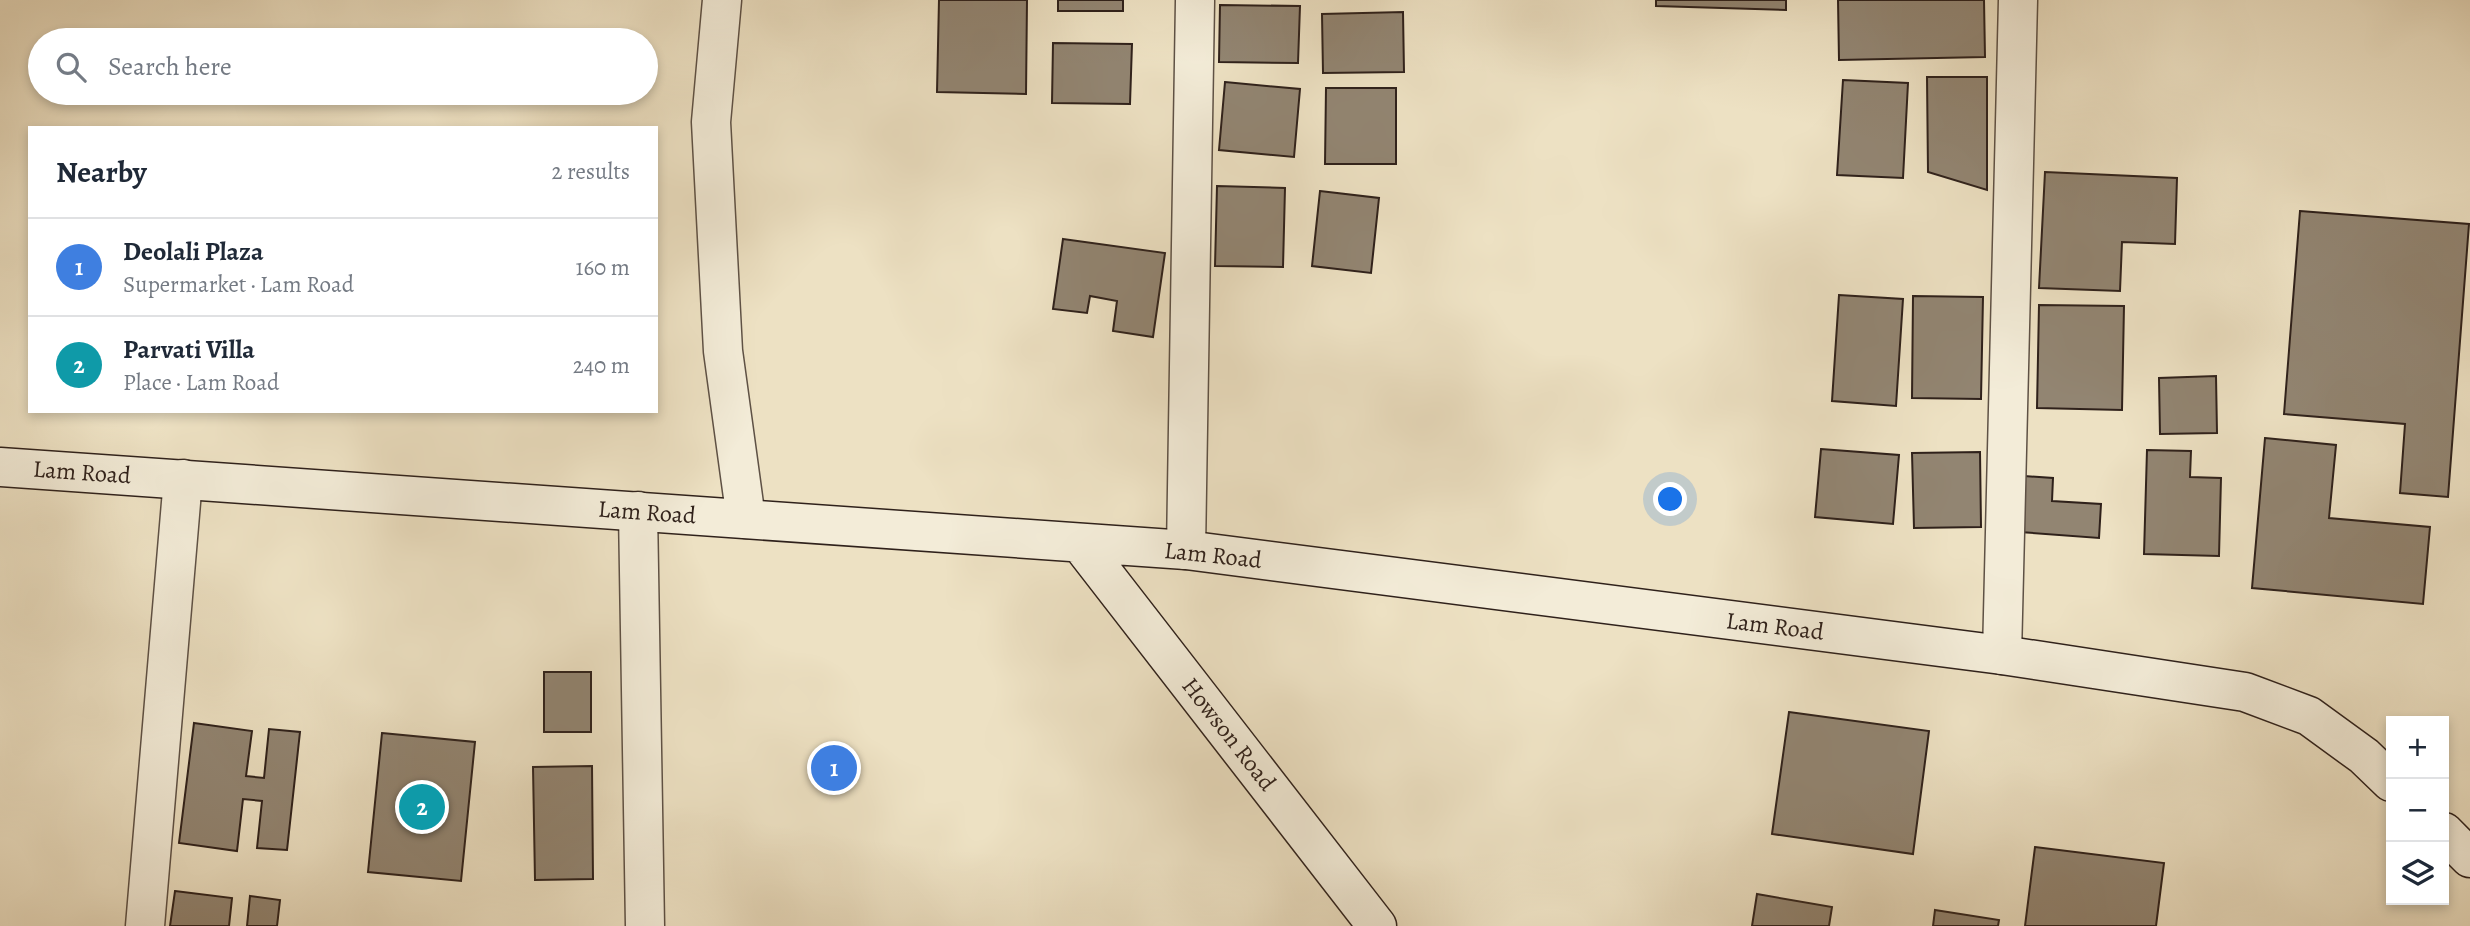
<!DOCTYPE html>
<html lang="en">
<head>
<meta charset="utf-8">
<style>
	body { margin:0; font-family:Alegreya,serif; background:#f2f2f3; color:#1f2937 }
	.controls { position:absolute; right:21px; bottom:21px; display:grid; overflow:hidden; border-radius:0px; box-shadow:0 4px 10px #0003 }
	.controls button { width:63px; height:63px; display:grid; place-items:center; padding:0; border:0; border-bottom:2px solid #e0e1e3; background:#fff; color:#1f2937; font:35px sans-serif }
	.you { position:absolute; left:1671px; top:500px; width:24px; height:24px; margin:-18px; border:5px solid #fff; border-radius:50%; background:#1a73e8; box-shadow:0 0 0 10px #1a73e833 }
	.badge { display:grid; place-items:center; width:46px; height:46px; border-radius:50%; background:#db2777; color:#fff; font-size:23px; font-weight:700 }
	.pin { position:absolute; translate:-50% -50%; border:4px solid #fff; box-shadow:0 2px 7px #0006 }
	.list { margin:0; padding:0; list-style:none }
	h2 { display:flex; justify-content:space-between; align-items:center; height:91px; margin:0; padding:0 28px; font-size:30px }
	h2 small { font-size:23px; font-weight:400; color:#747a83 }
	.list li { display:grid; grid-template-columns:46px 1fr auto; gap:21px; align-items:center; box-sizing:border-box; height:98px; padding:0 28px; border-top:2px solid #e0e1e3 }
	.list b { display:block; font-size:26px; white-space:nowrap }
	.list p { margin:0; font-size:23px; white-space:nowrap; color:#747a83 }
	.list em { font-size:23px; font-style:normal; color:#747a83 }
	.icon { flex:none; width:38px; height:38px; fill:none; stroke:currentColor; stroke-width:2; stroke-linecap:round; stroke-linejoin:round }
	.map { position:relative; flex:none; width:2470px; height:926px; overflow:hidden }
	.search { position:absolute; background:#fff; box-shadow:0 4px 10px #0003; left:28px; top:28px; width:630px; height:77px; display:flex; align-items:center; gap:18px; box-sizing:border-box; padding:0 24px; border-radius:38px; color:#747a83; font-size:26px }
	.panel { position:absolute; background:#fff; box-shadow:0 4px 10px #0003; left:28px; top:126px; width:630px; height:287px; border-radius:0px }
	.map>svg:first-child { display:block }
</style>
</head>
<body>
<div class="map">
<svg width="2470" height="926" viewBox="0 0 2470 926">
	<rect width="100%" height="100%" fill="#ede1c3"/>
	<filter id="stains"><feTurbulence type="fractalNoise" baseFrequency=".00286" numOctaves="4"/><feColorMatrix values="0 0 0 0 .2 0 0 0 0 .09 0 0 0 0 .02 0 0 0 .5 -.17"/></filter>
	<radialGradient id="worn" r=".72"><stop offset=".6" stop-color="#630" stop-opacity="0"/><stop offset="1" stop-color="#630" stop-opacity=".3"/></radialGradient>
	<path fill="#928572" stroke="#2f211b" stroke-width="2" d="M939 0H1027L1026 94 937 92Z
		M1058 0H1123V11H1058Z
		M1656 0H1786V10L1656 6Z
		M1838 0H1984L1985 57 1839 60Z
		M1220 5 1300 6 1298 63 1219 62Z
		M1403 12 1404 72 1323 73 1322 14Z
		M1053 43 1132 44 1130 104 1052 103Z
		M1927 77H1987V190L1928 172Z
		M1843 80 1908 83 1903 178 1837 175Z
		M1225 82 1300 89 1294 157 1219 150Z
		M1326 88H1396V164H1325Z
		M2045 172 2177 178 2175 244 2122 242 2120 291 2039 288Z
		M1217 186 1285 188 1283 267 1215 266Z
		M1320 191 1379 198 1371 273 1312 266Z
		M2300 211 2469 224 2448 497 2400 493 2405 424 2284 414Z
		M1063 239 1165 253 1153 337 1113 331 1117 301 1090 296 1087 313 1053 309Z
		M1839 295 1903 299 1896 406 1832 401Z
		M1913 296 1983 297 1981 399 1912 398Z
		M2039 305 2124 306 2122 410 2037 408Z
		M2216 376 2217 433 2160 434 2159 378Z
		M2265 438 2336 445 2329 518 2430 527 2423 604 2252 588Z
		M1821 449 1899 455 1893 524 1815 517Z
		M2147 450 2191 451 2190 477 2221 478 2219 556 2144 554Z
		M1980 452 1981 527 1914 528 1912 453Z
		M2024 476 2053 478 2052 501 2101 504 2099 538 2020 532Z
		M544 672H591V732H544Z
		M1789 712 1929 731 1913 854 1772 834Z
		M194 723 252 731 246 776 264 778 269 729 300 732 287 850 257 848 262 801 243 799 237 851 179 843Z
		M382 733 475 742 461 881 368 872Z
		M592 766 593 879 535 880 533 767Z
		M2035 847 2164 863 2156 926H2025Z
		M175 891 232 898 229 926H170Z
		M1757 894 1832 907 1829 926H1752Z
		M250 896 280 900 277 926H247Z
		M1935 910 1999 920 1998 926H1933Z"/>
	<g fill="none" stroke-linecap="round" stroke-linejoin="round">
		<defs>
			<path id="street" d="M722 0 711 122 723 351 746 519
				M638 511 645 926
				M1186 550 1195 1
				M2002 655 2018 0
				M145 926 183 479"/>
			<path id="secondary" d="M0 467 1186 550 2002 655 2245 692 2309 716 2364 756 2391 782
				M1080 543 1377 926
				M2444 832 2470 858"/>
		</defs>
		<use href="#street" stroke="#5e5145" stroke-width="41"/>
		<use href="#secondary" stroke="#2f211b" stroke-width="41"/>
		<use href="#street" stroke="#f3ecd8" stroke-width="38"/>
		<use href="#secondary" stroke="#f3ecd8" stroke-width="38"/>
	</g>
	<g text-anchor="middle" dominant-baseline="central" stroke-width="7" stroke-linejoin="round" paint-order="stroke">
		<g font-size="24" fill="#2f211b" stroke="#f3ecd8">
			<text transform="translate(82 472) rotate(4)">Lam Road</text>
			<text transform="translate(647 512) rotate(4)">Lam Road</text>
			<text transform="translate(1213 555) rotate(6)">Lam Road</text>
			<text transform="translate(1775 626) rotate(7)">Lam Road</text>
			<text transform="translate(1229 734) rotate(52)">Howson Road</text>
		</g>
	</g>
	<rect width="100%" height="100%" filter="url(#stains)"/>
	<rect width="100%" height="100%" fill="url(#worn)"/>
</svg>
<div class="controls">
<button>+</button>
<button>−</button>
<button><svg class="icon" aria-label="layers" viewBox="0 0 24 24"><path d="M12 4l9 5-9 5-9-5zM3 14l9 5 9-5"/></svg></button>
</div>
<div class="you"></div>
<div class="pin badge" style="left:834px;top:768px;background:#3f7fe0">1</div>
<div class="pin badge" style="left:422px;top:807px;background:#0f9aa8">2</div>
<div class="search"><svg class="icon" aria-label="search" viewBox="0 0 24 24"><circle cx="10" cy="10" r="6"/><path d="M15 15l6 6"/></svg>Search here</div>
<section class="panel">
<h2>Nearby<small>2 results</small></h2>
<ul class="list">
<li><span class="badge" style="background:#3f7fe0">1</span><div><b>Deolali Plaza</b><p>Supermarket · Lam Road</p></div><em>160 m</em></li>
<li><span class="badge" style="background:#0f9aa8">2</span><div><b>Parvati Villa</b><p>Place · Lam Road</p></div><em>240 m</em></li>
</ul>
</section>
</div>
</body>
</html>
